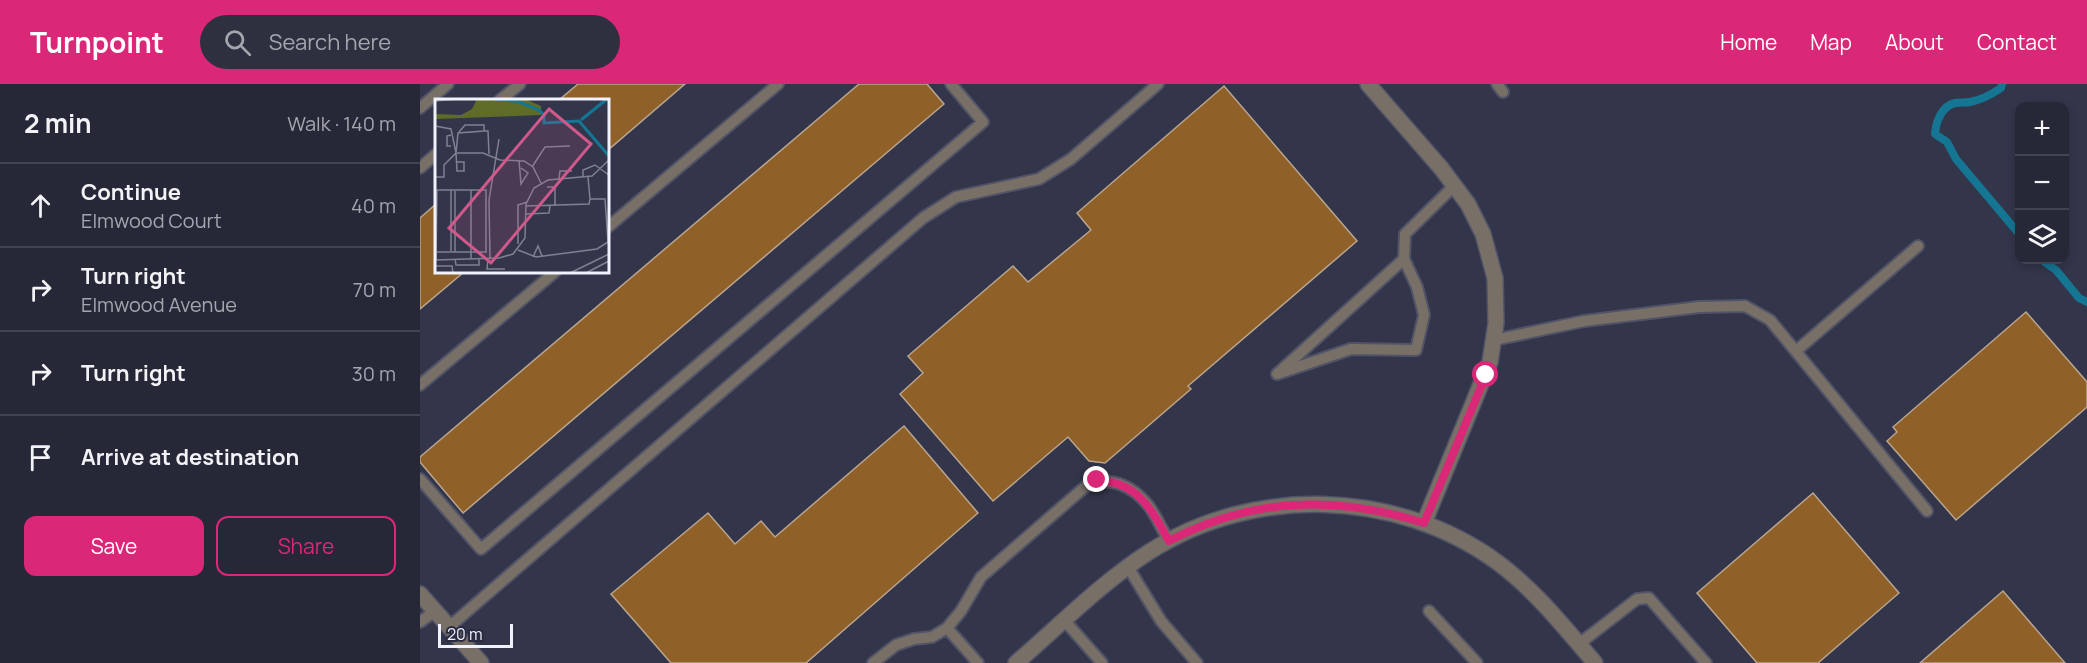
<!DOCTYPE html>
<html lang="en">
<head>
<meta charset="utf-8">
<style>
	body { margin:0; font-family:Manrope,sans-serif; background:#2e3040; color:#f1f3f6 }
	.controls { position:absolute; right:18px; top:18px; display:grid; overflow:hidden; border-radius:12px; box-shadow:0 3px 9px #0003 }
	.controls button { width:54px; height:54px; display:grid; place-items:center; padding:0; border:0; border-bottom:2px solid #424453; background:#262838; color:#f1f3f6; font:30px sans-serif }
	.scale { position:absolute; left:18px; bottom:15px; width:75px; box-sizing:border-box; padding-left:6px; border:3px solid #f0f2fd; border-top:0; font-size:16px; line-height:21px; white-space:nowrap; color:#f0f2fd; -webkit-text-stroke:4px #292b40; paint-order:stroke }
	.stop { position:absolute; width:18px; height:18px; margin:-14px; border:4px solid #db2777; border-radius:50%; background:#fff }
	.stop.end { background:#db2777; border-color:#fff; box-shadow:0 2px 6px #0008 }
	.list { margin:0; padding:0; list-style:none }
	h2 { display:flex; justify-content:space-between; align-items:center; height:78px; margin:0; padding:0 24px; font-size:26px }
	h2 small { font-size:20px; font-weight:400; color:#a4a6ae }
	.list li { display:grid; grid-template-columns:39px 1fr auto; gap:18px; align-items:center; box-sizing:border-box; height:84px; padding:0 24px; border-top:2px solid #424453 }
	.list b { display:block; font-size:22px; white-space:nowrap }
	.list p { margin:0; font-size:20px; white-space:nowrap; color:#a4a6ae }
	.list em { font-size:20px; font-style:normal; color:#a4a6ae }
	.actions { display:flex; gap:12px; padding:18px 24px }
	.actions a { flex:1; padding:14px 0; border:2px solid #db2777; border-radius:12px; text-align:center; font-size:21px; color:#db2777 }
	.actions .main { background:#db2777; color:#fff }
	.icon { flex:none; width:33px; height:33px; fill:none; stroke:currentColor; stroke-width:2; stroke-linecap:round; stroke-linejoin:round }
	.map { position:relative; flex:none; width:1667px; height:579px; overflow:hidden }
	header { display:flex; align-items:center; gap:36px; box-sizing:border-box; height:84px; padding:0 30px; background:#db2777; color:#fff }
	header strong { font-size:28px }
	nav { display:flex; gap:33px; margin-inline-start:auto; font-size:21px }
	.search { width:420px; height:54px; background:#2e3040; display:flex; align-items:center; gap:15px; box-sizing:border-box; padding:0 21px; border-radius:33px; color:#a4a6ae; font-size:22px }
	main { display:flex }
	aside { flex:1; background:#262838 }
	.map>svg:first-child { display:block }
</style>
</head>
<body>
<header>
<strong>Turnpoint</strong>
<div class="search"><svg class="icon" aria-label="search" viewBox="0 0 24 24"><circle cx="10" cy="10" r="6"/><path d="M15 15l6 6"/></svg>Search here</div>
<nav><a>Home</a><a>Map</a><a>About</a><a>Contact</a></nav>
</header>
<main>
<aside>
<h2>2 min<small>Walk · 140 m</small></h2>
<ul class="list">
<li><svg class="icon" aria-label="ahead" viewBox="0 0 24 24"><path d="M12 20V5M6 11l6-6 6 6"/></svg><div><b>Continue</b><p>Elmwood Court</p></div><em>40 m</em></li>
<li><svg class="icon" aria-label="right" viewBox="0 0 24 24"><path d="M7 20v-9h11M14 6l5 5-5 5"/></svg><div><b>Turn right</b><p>Elmwood Avenue</p></div><em>70 m</em></li>
<li><svg class="icon" aria-label="right" viewBox="0 0 24 24"><path d="M7 20v-9h11M14 6l5 5-5 5"/></svg><div><b>Turn right</b></div><em>30 m</em></li>
<li><svg class="icon" aria-label="arrive" viewBox="0 0 24 24"><path d="M6 21V4h12l-3 4 3 4H6"/></svg><div><b>Arrive at destination</b></div></li>
</ul>
<div class="actions"><a class="main">Save</a><a>Share</a></div>
</aside>
<div class="map">
<svg width="1667" height="579" viewBox="0 0 1667 579">
	<rect width="100%" height="100%" fill="#33354b"/>
	<g fill="none" stroke-linecap="round" stroke-linejoin="round">
		<path stroke="#157694" stroke-width="8" d="M1582 0 1581 4C1572 10 1561 16 1550 18 1545 19 1540 18 1535 19 1522 22 1516 37 1515 50L1527 58 1536 75 1600 151
			M1622 176 1636 186 1659 214 1667 218"/>
	</g>
	<path fill="#8f6027" stroke="#b9a590" stroke-width="1.5" d="M158 0H265L188 66V16H139Z
		M439 0H507L524 20 43 429 0 378V373Z
		M804 2 937 157 768 302 771 305 685 379 669 377 648 353 573 417 480 310 503 289 488 272 593 182 608 198 671 146 657 129Z
		M16 120V188H44L0 225V134Z
		M1606 228 1667 298V323L1536 436 1467 357 1477 348 1473 343Z
		M484 342 558 429 386 579H251L191 510 288 429 315 460 341 437 355 453Z
		M1393 409 1479 509 1398 579H1337L1277 509Z
		M1583 507 1645 579H1500Z"/>
	<g fill="none" stroke-linecap="round" stroke-linejoin="round">
		<defs>
			<path id="service" d="M1077 0 1083 8
				M80 16 100 0
				M0 24 28 0
				M0 84 16 70
				M188 143 358 0
				M984 175 997 203 1004 231 996 266 931 265 857 290 984 175 985 150 1035 101
				M1074 256 1164 237 1279 223 1325 222 1350 236 1507 427
				M1376 267 1498 162
				M0 301 135 188
				M0 395 61 465 563 38 531 0
				M708 483 741 537 777 579
				M1009 527 1057 579
				M645 537 682 579
				M0 538 15 527
				M29 543 503 134 536 113 619 95 651 75 738 0
				M527 544 558 579
				M1159 560 1217 515 1229 514 1286 579
				M453 579 476 561 494 555 512 553 527 544 541 527 561 493 666 402C688 391 712 401 728 421 736 431 742 446 749 457"/>
			<path id="minor" d="M948 0 1021 84 1048 120 1063 150 1075 194 1076 239 1070 278 1004 439"/>
			<path id="tertiary" d="M0 510 61 579
				M596 579C639 542 681 499 729 468 833 401 977 405 1077 478 1115 506 1144 543 1175 579"/>
		</defs>
		<use href="#service" stroke="#515367" stroke-width="14"/>
		<use href="#minor" stroke="#515367" stroke-width="18"/>
		<use href="#tertiary" stroke="#515367" stroke-width="18"/>
		<use href="#service" stroke="#787067" stroke-width="10"/>
		<use href="#minor" stroke="#787067" stroke-width="15"/>
		<use href="#tertiary" stroke="#787067" stroke-width="15"/>
	</g>
	<g fill="none" stroke-linecap="round" stroke-linejoin="round">
		<path stroke="#db2777" stroke-width="8" d="M677 396C718 398 731 425 749 457 833 413 915 411 1004 439L1066 291"/>
	</g>
	<g transform="translate(15 15)">
		<rect width="174" height="174" fill="#33354b"/>
		<path d="M42 0H90L106 7V16L0 20V15L26 16 37 10Z" fill="#5f6c27"/>
		<path fill="none" stroke="#157694" stroke-width="3" d="M60 0 82 2 104 11 109 16V24L144 22 174 57M146 21 172 0"/>
		<path fill="none" stroke="#7f8192" stroke-width="1.5" d="M0 2 22 0M0 27 16 30 21 54M49 32H53L54 55M16 47H12V37L16 36M22 54H48L65 61 89 62 98 68 106 84M84 61 86 85 93 74 86 69M22 63H29V72H22L21 54 23 34 49 32V26H30L24 33M97 68 110 48 135 47M0 78H9V66L21 54M153 78 155 100M148 79V71L160 66 174 76M124 80 125 72H137M112 88H120V107M16 91V152M20 92V153M91 115 114 114 115 107M83 145V106L92 103M83 151 101 158 162 150 173 143 170 100H155L154 105 91 107M1 153H51V91H36M98 158 103 147 107 157M20 160 21 166H44V160M53 160 52 170H70M55 160 54 101 64 40M0 161 64 159 78 155 90 139 91 105 99 89 113 81 157 77 174 61M1 161 2 91H36V160M0 167H17L18 174M135 174 174 155M151 174 174 162"/>
		<path fill="#d0598c" fill-opacity="0.15" stroke="#d0598c" stroke-width="3" d="M114 10 156 45 56 164 14 129Z"/>
		<rect width="174" height="174" fill="none" stroke="#f0f2fd" stroke-width="3"/>
	</g>
</svg>
<div class="controls">
<button>+</button>
<button>−</button>
<button><svg class="icon" aria-label="layers" viewBox="0 0 24 24"><path d="M12 4l9 5-9 5-9-5zM3 14l9 5 9-5"/></svg></button>
</div>
<div class="scale">20 m</div>
<div class="stop" style="left:1066px;top:291px"></div>
<div class="stop end" style="left:677px;top:396px"></div>
</div>
</main>
</body>
</html>
